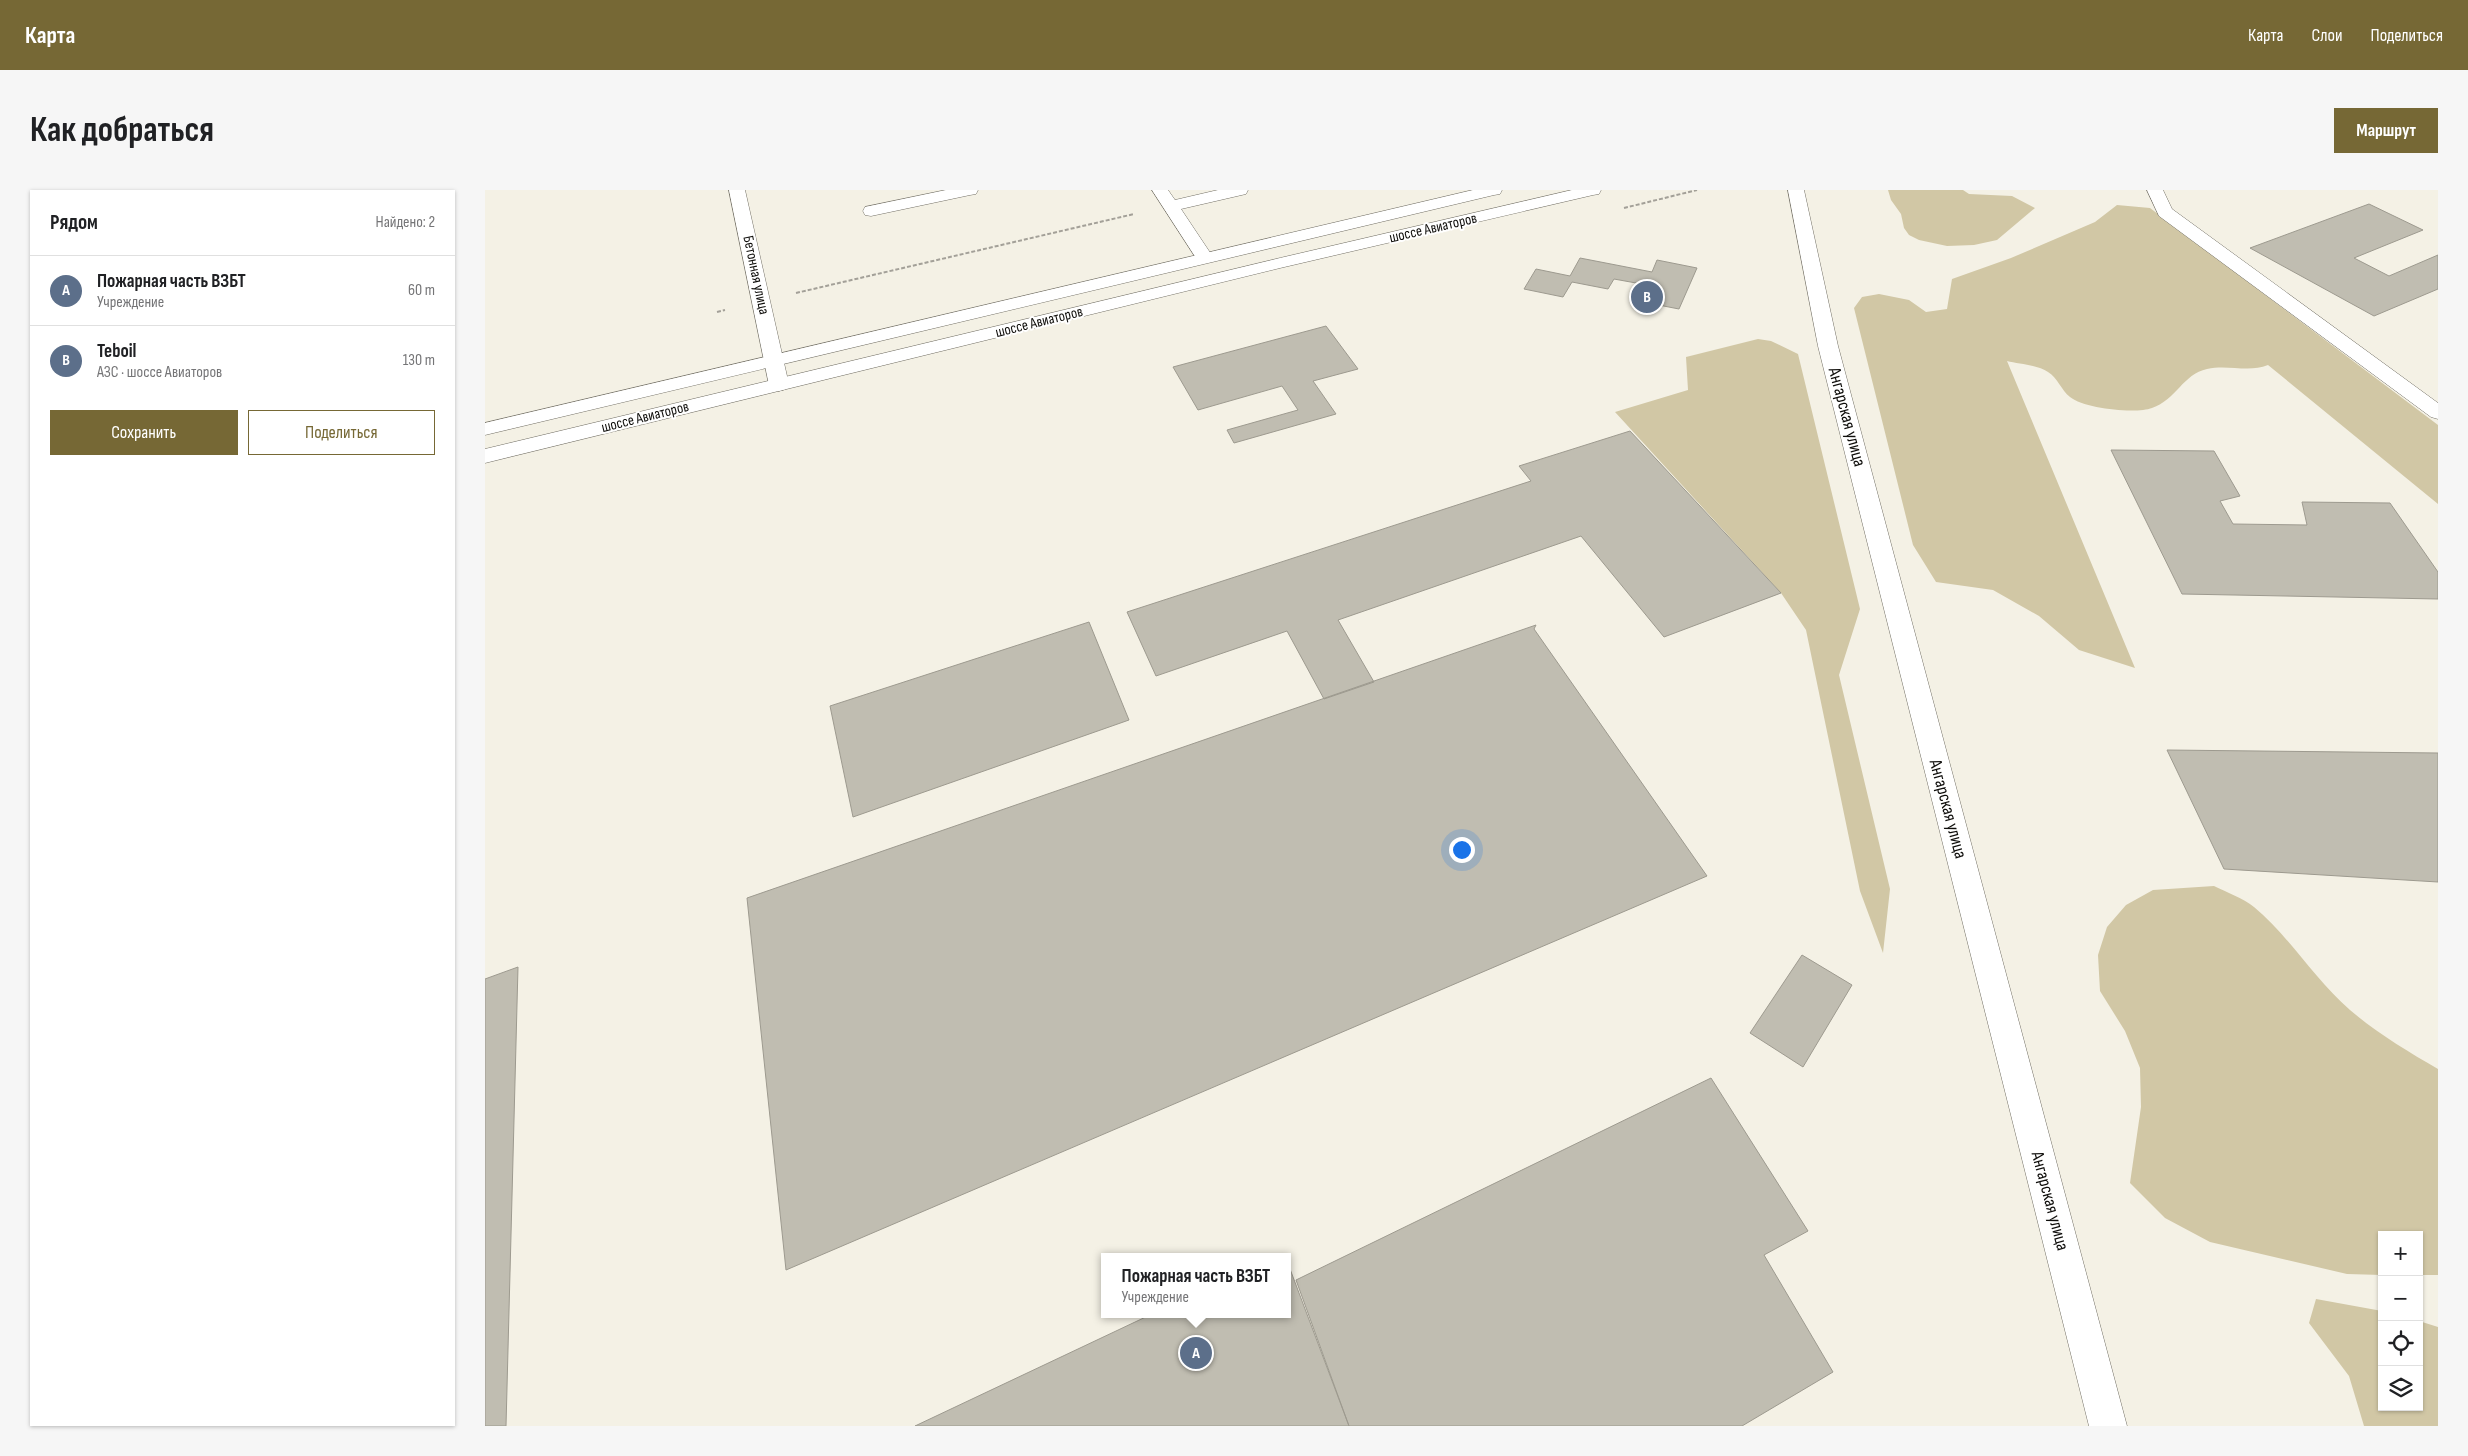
<!DOCTYPE html>
<html lang="ru">
<head>
<meta charset="utf-8">
<style>
	body { margin:0; font-family:"Sofia Sans Condensed",sans-serif; background:#f6f6f6; color:#202124 }
	.controls { position:absolute; right:15px; bottom:15px; display:grid; overflow:hidden; border-radius:0px; box-shadow:0 1px 4px #0004 }
	.controls button { width:45px; height:45px; display:grid; place-items:center; padding:0; border:0; border-bottom:1px solid #e0e0e0; background:#fff; color:#202124; font:25px sans-serif }
	.you { position:absolute; left:976px; top:659px; width:18px; height:18px; margin:-12px; border:4px solid #fff; border-radius:50%; background:#1a73e8; box-shadow:0 0 0 8px #1a73e833 }
	.badge { display:grid; place-items:center; width:32px; height:32px; border-radius:50%; background:#766835; color:#fff; font-size:16px; font-weight:700 }
	.pin { position:absolute; translate:-50% -50%; border:2px solid #fff; box-shadow:0 1px 5px #0006 }
	.popup { position:absolute; left:616px; top:1063px; width:190px; height:65px; box-sizing:border-box; display:grid; place-content:center; border-radius:0px; background:#fff; filter:drop-shadow(0 1px 4px #0005); font-size:16px; white-space:nowrap; color:#757577 }
	.popup b { font-size:19px; color:#202124 }
	.popup::after { content:''; position:absolute; left:50%; top:100%; margin-left:-10px; border:10px solid transparent; border-top-color:#fff }
	.list { margin:0; padding:0; list-style:none }
	h2 { display:flex; justify-content:space-between; align-items:center; height:65px; margin:0; padding:0 20px; font-size:21px }
	h2 small { font-size:16px; font-weight:400; color:#757577 }
	.list li { display:grid; grid-template-columns:32px 1fr auto; gap:15px; align-items:center; box-sizing:border-box; height:70px; padding:0 20px; border-top:1px solid #e0e0e0 }
	.list b { display:block; font-size:19px; white-space:nowrap }
	.list p { margin:0; font-size:16px; white-space:nowrap; color:#757577 }
	.list em { font-size:16px; font-style:normal; color:#757577 }
	.actions { display:flex; gap:10px; padding:15px 20px }
	.actions a { flex:1; padding:11px 0; border:1px solid #766835; border-radius:0px; text-align:center; font-size:18px; color:#766835 }
	.actions .main { background:#766835; color:#fff }
	.icon { flex:none; width:28px; height:28px; fill:none; stroke:currentColor; stroke-width:2; stroke-linecap:round; stroke-linejoin:round }
	.map { position:relative; flex:none; width:1953px; height:1236px; overflow:hidden; border-radius:0px }
	header { display:flex; align-items:center; gap:30px; box-sizing:border-box; height:70px; padding:0 25px; background:#766835; color:#fff }
	header strong { font-size:24px }
	nav { display:flex; gap:28px; margin-inline-start:auto; font-size:18px }
	.intro { display:flex; align-items:center; justify-content:space-between; box-sizing:border-box; height:120px; padding:0 30px }
	h1 { margin:0; font-size:35px }
	.button { padding:12px 22px; border-radius:0px; background:#766835; color:#fff; font-size:18px; font-weight:700 }
	main { display:flex; gap:30px; padding:0 30px }
	aside { flex:1; background:#fff; border-radius:0px; box-shadow:0 1px 4px #0004 }
	.map>svg:first-child { display:block }
</style>
</head>
<body>
<header>
<strong>Карта</strong>
<nav><a>Карта</a><a>Слои</a><a>Поделиться</a></nav>
</header>
<div class="intro"><h1>Как добраться</h1><a class="button">Маршрут</a></div>
<main>
<aside>
<h2>Рядом<small>Найдено: 2</small></h2>
<ul class="list">
<li><span class="badge" style="background:#5c6f8a">A</span><div><b>Пожарная часть ВЗБТ</b><p>Учреждение</p></div><em>60 m</em></li>
<li><span class="badge" style="background:#5c6f8a">B</span><div><b>Teboil</b><p>АЗС · шоссе Авиаторов</p></div><em>130 m</em></li>
</ul>
<div class="actions"><a class="main">Сохранить</a><a>Поделиться</a></div>
</aside>
<div class="map">
<svg width="1953" height="1236" viewBox="0 0 1953 1236">
	<rect width="100%" height="100%" fill="#f4f1e5"/>
	<path fill="#d1c7a5" d="M1403 0H1478L1484 4 1527 6 1550 18 1512 50 1489 55 1462 56 1434 50 1424 45 1419 38 1416 24 1406 10Z
		M1632 15 1665 18 1953 235V314L1783 175C1763 183 1743 174 1722 179 1698 184 1691 210 1667 218 1651 224 1600 219 1585 207 1576 200 1573 188 1563 182 1553 175 1534 174 1522 171L1650 478 1594 460 1554 426 1508 400 1451 392 1428 355 1369 118 1377 107 1394 104 1424 110 1441 122 1462 119 1467 89 1526 68 1610 32Z
		M1273 149 1286 151 1313 164 1375 419 1354 485 1405 699 1398 763 1375 701 1321 440 1296 403 1130 222 1203 200 1201 167Z
		M1729 696C1741 702 1758 708 1769 717 1805 747 1829 789 1865 820 1892 843 1922 861 1953 879V1085H1934V1045H1897V1085L1862 1084 1725 1052 1680 1028 1645 993 1656 917 1655 878 1640 841 1615 801 1613 765 1622 737 1641 715 1668 700Z
		M1831 1109 1897 1121V1217H1934V1131L1953 1137V1236H1879L1864 1186 1824 1133Z"/>
	<path fill="#c0bdb1" stroke="#9d9a8f" d="M1884 14 1938 40 1869 68 1904 86 1953 65V99L1889 126 1765 58Z
		M1095 68 1167 82 1172 70 1212 78 1194 119 1153 111 1162 95 1129 89 1123 99 1087 92 1078 107 1039 99 1051 79 1085 86Z
		M841 136 873 179 828 191 851 224 749 253 742 240 813 220 797 196 713 220 688 177Z
		M1145 241 1296 403 1179 447 1096 346 853 430 889 492 839 509 802 441 671 486 642 422 1046 291 1034 276Z
		M1626 260 1729 261 1755 306 1735 311 1748 334 1822 335 1817 312 1905 313 1953 382V409L1697 404Z
		M604 432 644 530 368 627 345 516Z
		M1051 435 1049 439 1222 686 301 1080 262 708Z
		M1682 560 1953 563V692L1739 679Z
		M1317 765 1367 795 1318 877 1265 843Z
		M33 777 21 1236H0V789Z
		M1226 888 1323 1041 1279 1065 1348 1182 1257 1236H864L811 1090Z
		M802 1071 864 1236H430L667 1124H802Z"/>
	<g fill="none" stroke-linecap="round" stroke-linejoin="round">
		<defs>
			<path id="minor" d="M244 0H260L304 195 301 199 294 201 287 199 284 195Z
				M461 0H493L491 4 485 5 386 26 380 25 378 21 380 17Z
				M667 0H683L690 10 733 0H763L761 4 696 19 728 67 725 71H713Z
				M1662 0H1678L1687 19 1953 213V229L1946 227 1674 26Z"/>
			<path id="major" d="M988 0H1017L1015 4 1009 5 0 245V233Z
				M1087 0H1116L1114 4 1108 5 795 78 0 273V259L795 68Z
				M1303 0H1319L1353 156 1642 1236H1604L1333 156Z"/>
		</defs>
		<use href="#minor" stroke="#737066" stroke-width="1"/>
		<use href="#major" stroke="#737066" stroke-width="1"/>
		<path stroke="#a3a098" stroke-width="2" stroke-dasharray="4 2" stroke-linecap="butt" d="M1139 18 1212 0
			M311 103 649 24
			M232 122 240 120"/>
		<use href="#minor" fill="#fff" fill-rule="evenodd"/>
		<use href="#major" fill="#fff" fill-rule="evenodd"/>
	</g>
	<g text-anchor="middle" dominant-baseline="central" stroke-width="4" stroke-linejoin="round" paint-order="stroke">
		<g font-size="15" fill="#0f0e0b" stroke="#fff">
			<text transform="translate(948 38) rotate(-13)">шоссе Авиаторов</text>
			<text transform="translate(271 85) rotate(78)">Бетонная улица</text>
			<text transform="translate(554 132) rotate(-14)">шоссе Авиаторов</text>
			<text transform="translate(160 227) rotate(-14)">шоссе Авиаторов</text>
		</g>
		<g font-size="18" fill="#0f0e0b" stroke="#fff">
			<text transform="translate(1362 227) rotate(75)">Ангарская улица</text>
			<text transform="translate(1463 619) rotate(75)">Ангарская улица</text>
			<text transform="translate(1565 1011) rotate(75)">Ангарская улица</text>
		</g>
	</g>
</svg>
<div class="controls">
<button>+</button>
<button>−</button>
<button><svg class="icon" aria-label="locate" viewBox="0 0 24 24"><circle cx="12" cy="12" r="6"/><path d="M12 2v4M12 18v4M2 12h4M18 12h4"/></svg></button>
<button><svg class="icon" aria-label="layers" viewBox="0 0 24 24"><path d="M12 4l9 5-9 5-9-5zM3 14l9 5 9-5"/></svg></button>
</div>
<div class="you"></div>
<div class="pin badge" style="left:711px;top:1163px;background:#5c6f8a">A</div>
<div class="popup"><b>Пожарная часть ВЗБТ</b>Учреждение</div>
<div class="pin badge" style="left:1162px;top:107px;background:#5c6f8a">B</div>
</div>
</main>
</body>
</html>
